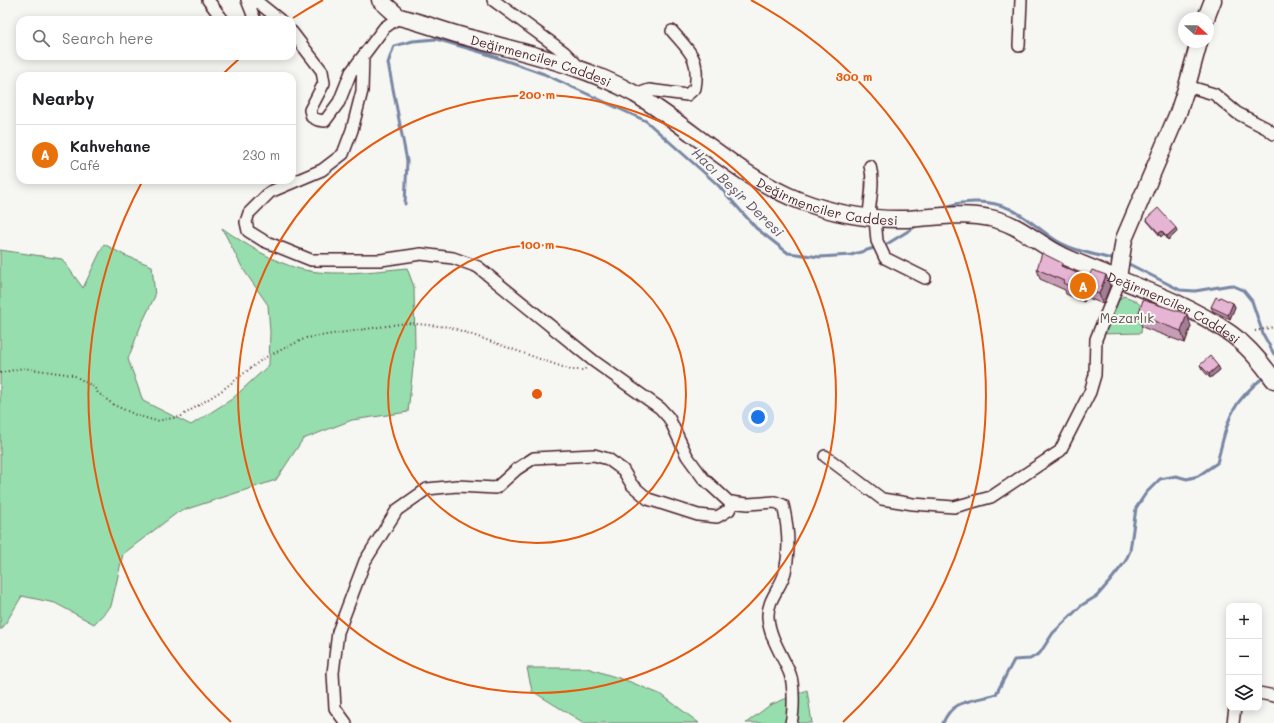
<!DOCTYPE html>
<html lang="en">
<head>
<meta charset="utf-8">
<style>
	body { margin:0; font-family:Mali,sans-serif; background:#f2f2f2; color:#202124 }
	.controls { position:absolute; right:12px; bottom:12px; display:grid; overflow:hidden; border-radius:8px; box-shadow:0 2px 10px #0003 }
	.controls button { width:36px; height:36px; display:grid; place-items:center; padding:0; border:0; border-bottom:1px solid #e0e0e0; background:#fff; color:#202124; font:20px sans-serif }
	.compass { position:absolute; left:1178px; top:12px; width:36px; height:36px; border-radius:50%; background:#fff; box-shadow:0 2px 10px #0003; rotate:111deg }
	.you { position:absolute; left:758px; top:417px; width:14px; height:14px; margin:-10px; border:3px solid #fff; border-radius:50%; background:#1a73e8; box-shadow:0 0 0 6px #1a73e833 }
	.badge { display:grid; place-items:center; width:26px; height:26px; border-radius:50%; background:#2563eb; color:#fff; font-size:13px; font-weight:700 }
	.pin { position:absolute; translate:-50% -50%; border:2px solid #fff; box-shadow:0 1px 4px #0006 }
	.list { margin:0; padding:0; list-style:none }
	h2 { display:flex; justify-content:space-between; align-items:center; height:52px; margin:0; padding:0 16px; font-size:17px }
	h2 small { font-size:13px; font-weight:400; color:#757577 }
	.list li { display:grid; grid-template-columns:26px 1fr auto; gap:12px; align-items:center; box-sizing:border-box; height:60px; padding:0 16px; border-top:1px solid #e0e0e0 }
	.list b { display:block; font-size:15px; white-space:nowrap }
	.list p { margin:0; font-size:13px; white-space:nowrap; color:#757577 }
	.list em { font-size:13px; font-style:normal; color:#757577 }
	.icon { flex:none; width:22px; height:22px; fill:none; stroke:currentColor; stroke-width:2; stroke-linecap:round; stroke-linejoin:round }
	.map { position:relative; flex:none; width:1274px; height:723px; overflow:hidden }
	.search { position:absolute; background:#fff; box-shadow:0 2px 10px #0003; left:16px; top:16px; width:280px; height:44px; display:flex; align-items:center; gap:10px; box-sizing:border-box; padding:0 14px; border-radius:12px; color:#757577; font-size:15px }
	.panel { position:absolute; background:#fff; box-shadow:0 2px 10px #0003; left:16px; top:72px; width:280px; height:112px; border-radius:12px }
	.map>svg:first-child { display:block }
</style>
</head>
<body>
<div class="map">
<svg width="1274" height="723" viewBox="0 0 1274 723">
	<rect width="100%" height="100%" fill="#f6f6f2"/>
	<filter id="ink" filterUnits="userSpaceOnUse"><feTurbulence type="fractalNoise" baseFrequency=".025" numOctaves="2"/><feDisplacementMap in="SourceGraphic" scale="8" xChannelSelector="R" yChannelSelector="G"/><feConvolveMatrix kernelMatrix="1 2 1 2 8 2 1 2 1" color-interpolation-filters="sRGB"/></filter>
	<g filter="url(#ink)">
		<path fill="#96dead" stroke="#707e6c" d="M222 228C245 244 273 262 300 269 332 277 375 271 407 268L414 287 415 349 408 412 352 420 303 439 276 480 178 512 123 554 111 606 94 624 55 603 22 596 2 629H0V250L62 259 83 288 104 244 124 255 152 266 155 296 141 325 128 359 143 401 191 425 232 399 269 365 270 332 268 305 243 269Z
			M1123 296C1147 302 1143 312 1141 333L1100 334 1110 310Z
			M527 668H587L628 681 662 695 699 723H584L532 691Z
			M807 690 812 723H746L770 705Z"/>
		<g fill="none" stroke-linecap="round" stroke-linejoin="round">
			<path stroke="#7786a3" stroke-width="3" d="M405 204 407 161 388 63 394 46 413 41 436 39 484 53 544 74 646 121 718 185 756 228 788 253 820 257 851 255 887 244 918 225
				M943 209C953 203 961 203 973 202 1012 200 1028 222 1057 241 1074 251 1097 255 1116 260
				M1125 262 1180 290 1195 291 1231 285 1243 290 1252 301 1263 334 1274 354
				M943 723C953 698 974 702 996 694L1014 660 1030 659 1040 653 1053 633 1082 605 1097 596 1110 581 1125 562 1130 551 1136 508 1146 493 1160 479 1176 476 1187 479 1198 476 1217 463C1228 421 1228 405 1265 376"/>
			<defs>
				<path id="street" d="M208 0 223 20
					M247 0 255 20
					M255 0 280 20
					M493 0 564 52 580 68
					M399 17 384 28 363 56 362 91 352 130 343 154 322 170 270 192 249 213 246 222 248 231 264 241 311 260H381L421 254 453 258 478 267 595 362 660 408 669 418 687 456 703 478 729 502 748 504 775 502 783 505C788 526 790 550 785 572 781 588 767 600 768 617 769 637 783 656 790 674 794 685 794 711 791 723
					M292 32 322 71 324 83 310 110 312 117 318 120 325 121 339 102 351 72 363 56
					M1019 46 1021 0
					M1187 86 1214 94 1237 113 1266 128 1274 134
					M635 95 649 90 687 95 695 88C700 58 690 52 672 31
					M869 219C869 202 875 183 870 166
					M875 219 877 241 885 258 925 278
					M825 456 882 499 913 504 954 507 991 497 1060 451 1090 392 1095 375 1096 339 1120 280
					M1259 693 1274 696
					M346 723 335 708 333 673 338 632 365 561 397 510 427 489 457 486 496 488 517 469 534 458 594 455 608 459 623 470 632 485 648 499 698 515 717 517 729 510 733 502
					M1233 723 1235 708"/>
				<g id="secondary">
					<path id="s1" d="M380 0 399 17C425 23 448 33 474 39 529 54 585 66 635 94 690 127 738 176 798 200 834 214 869 220 907 219 934 217 964 212 990 218 1018 223 1038 244 1063 256 1118 281 1182 299 1231 334 1248 346 1262 363 1274 380"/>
					<path d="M1206 18 1213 0"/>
					<path d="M1118 278 1124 239 1178 113 1187 86 1199 42"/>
				</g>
			</defs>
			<use href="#street" stroke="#4a1f2b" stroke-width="14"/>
			<use href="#secondary" stroke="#4a1f2b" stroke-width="19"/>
			<path stroke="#4a1f2b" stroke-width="2" stroke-dasharray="1 3" stroke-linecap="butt" d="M1255 331 1274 327
				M0 373 23 368 73 375 94 387 98 393 114 405 136 415 156 421 180 417 221 391 264 358 306 338 406 323 450 327 571 370H584L586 368"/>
			<use href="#street" stroke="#f6f6f2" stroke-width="11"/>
			<use href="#secondary" stroke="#f6f6f2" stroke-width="16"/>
		</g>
		<path fill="#c69cb6" stroke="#4a1f2b" d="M1146 219 1177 232 1168 240 1164 234 1161 237 1148 222Z
			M1063 267 1088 278 1110 286 1103 304 1086 297 1084 302 1066 294 1065 290 1040 279 1037 269Z
			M1219 299 1233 303 1235 307 1230 319 1213 311 1211 307Z
			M1138 315 1191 326 1185 343 1142 327Z
			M1200 365 1218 366 1220 370 1210 378 1202 369Z"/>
		<path fill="#a17f94" stroke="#4a1f2b" d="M1176 228 1177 232 1168 240 1167 236Z
			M1162 231 1164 234 1161 237 1159 233Z
			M1106 275 1110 286 1103 304 1099 294Z
			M1082 287 1086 297 1084 302 1080 291Z
			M1233 303 1235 307 1230 319 1228 315Z
			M1187 314 1191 326 1185 343 1181 331Z
			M1218 366 1220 370 1210 378 1209 374Z"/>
		<path fill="#e6b5d4" stroke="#4a1f2b" d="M1158 208 1176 228 1167 236 1162 231 1159 233 1146 219Z
			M1042 253 1062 263 1061 266 1088 278 1092 270 1106 275 1099 294 1082 287 1080 291 1063 283 1064 281 1037 269Z
			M1216 297 1219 299 1220 297 1233 303 1228 315 1211 307Z
			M1143 300 1187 314 1181 331 1138 315Z
			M1210 356 1218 366 1209 374 1200 365Z"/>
	</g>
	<g fill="none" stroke="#e8590c" stroke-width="2">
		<circle cx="537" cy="394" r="149"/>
		<circle cx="537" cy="394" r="299"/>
		<path d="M231 722A448 448 0 0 1 143 180M223 74A448 448 0 0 1 240 58M293 18A448 448 0 0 1 323 0M751 0A448 448 0 0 1 843 722"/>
	</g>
	<g text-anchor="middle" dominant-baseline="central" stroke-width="4" stroke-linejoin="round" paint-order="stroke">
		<g font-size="13" fill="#4a1f2b" stroke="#f6f6f2">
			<text stroke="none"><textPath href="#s1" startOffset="174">Değirmenciler Caddesi</textPath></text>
			<text stroke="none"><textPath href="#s1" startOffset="498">Değirmenciler Caddesi</textPath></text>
			<text stroke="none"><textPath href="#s1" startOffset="869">Değirmenciler Caddesi</textPath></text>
		</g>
		<g font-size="13" fill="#5d4f4c" stroke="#f6f6f2">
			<text x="1127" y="317">Mezarlık</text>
		</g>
		<g font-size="14" font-style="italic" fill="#605267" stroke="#f6f6f2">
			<text transform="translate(738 192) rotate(44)">Hacı Beşir Deresi</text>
		</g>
	</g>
	<circle cx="537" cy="394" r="6" fill="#e8590c" stroke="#f6f6f2" stroke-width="2"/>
	<g font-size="12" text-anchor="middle" font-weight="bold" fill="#e8590c" stroke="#f6f6f2" stroke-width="4" stroke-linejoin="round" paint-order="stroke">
		<text x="854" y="81">300 m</text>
		<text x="537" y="99">200 m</text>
		<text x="537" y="249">100 m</text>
	</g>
</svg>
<div class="controls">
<button>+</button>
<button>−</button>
<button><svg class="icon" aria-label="layers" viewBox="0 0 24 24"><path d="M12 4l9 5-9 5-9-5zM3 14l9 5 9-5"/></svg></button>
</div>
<svg class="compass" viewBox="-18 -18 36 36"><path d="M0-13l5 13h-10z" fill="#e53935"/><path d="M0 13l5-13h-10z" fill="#757577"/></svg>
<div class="you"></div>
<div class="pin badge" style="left:1083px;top:286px;background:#e8710a">A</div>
<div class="search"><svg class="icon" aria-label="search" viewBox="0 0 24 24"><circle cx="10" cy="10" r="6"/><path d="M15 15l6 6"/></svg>Search here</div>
<section class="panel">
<h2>Nearby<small></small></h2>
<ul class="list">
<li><span class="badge" style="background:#e8710a">A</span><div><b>Kahvehane</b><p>Café</p></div><em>230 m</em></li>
</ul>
</section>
</div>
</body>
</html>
